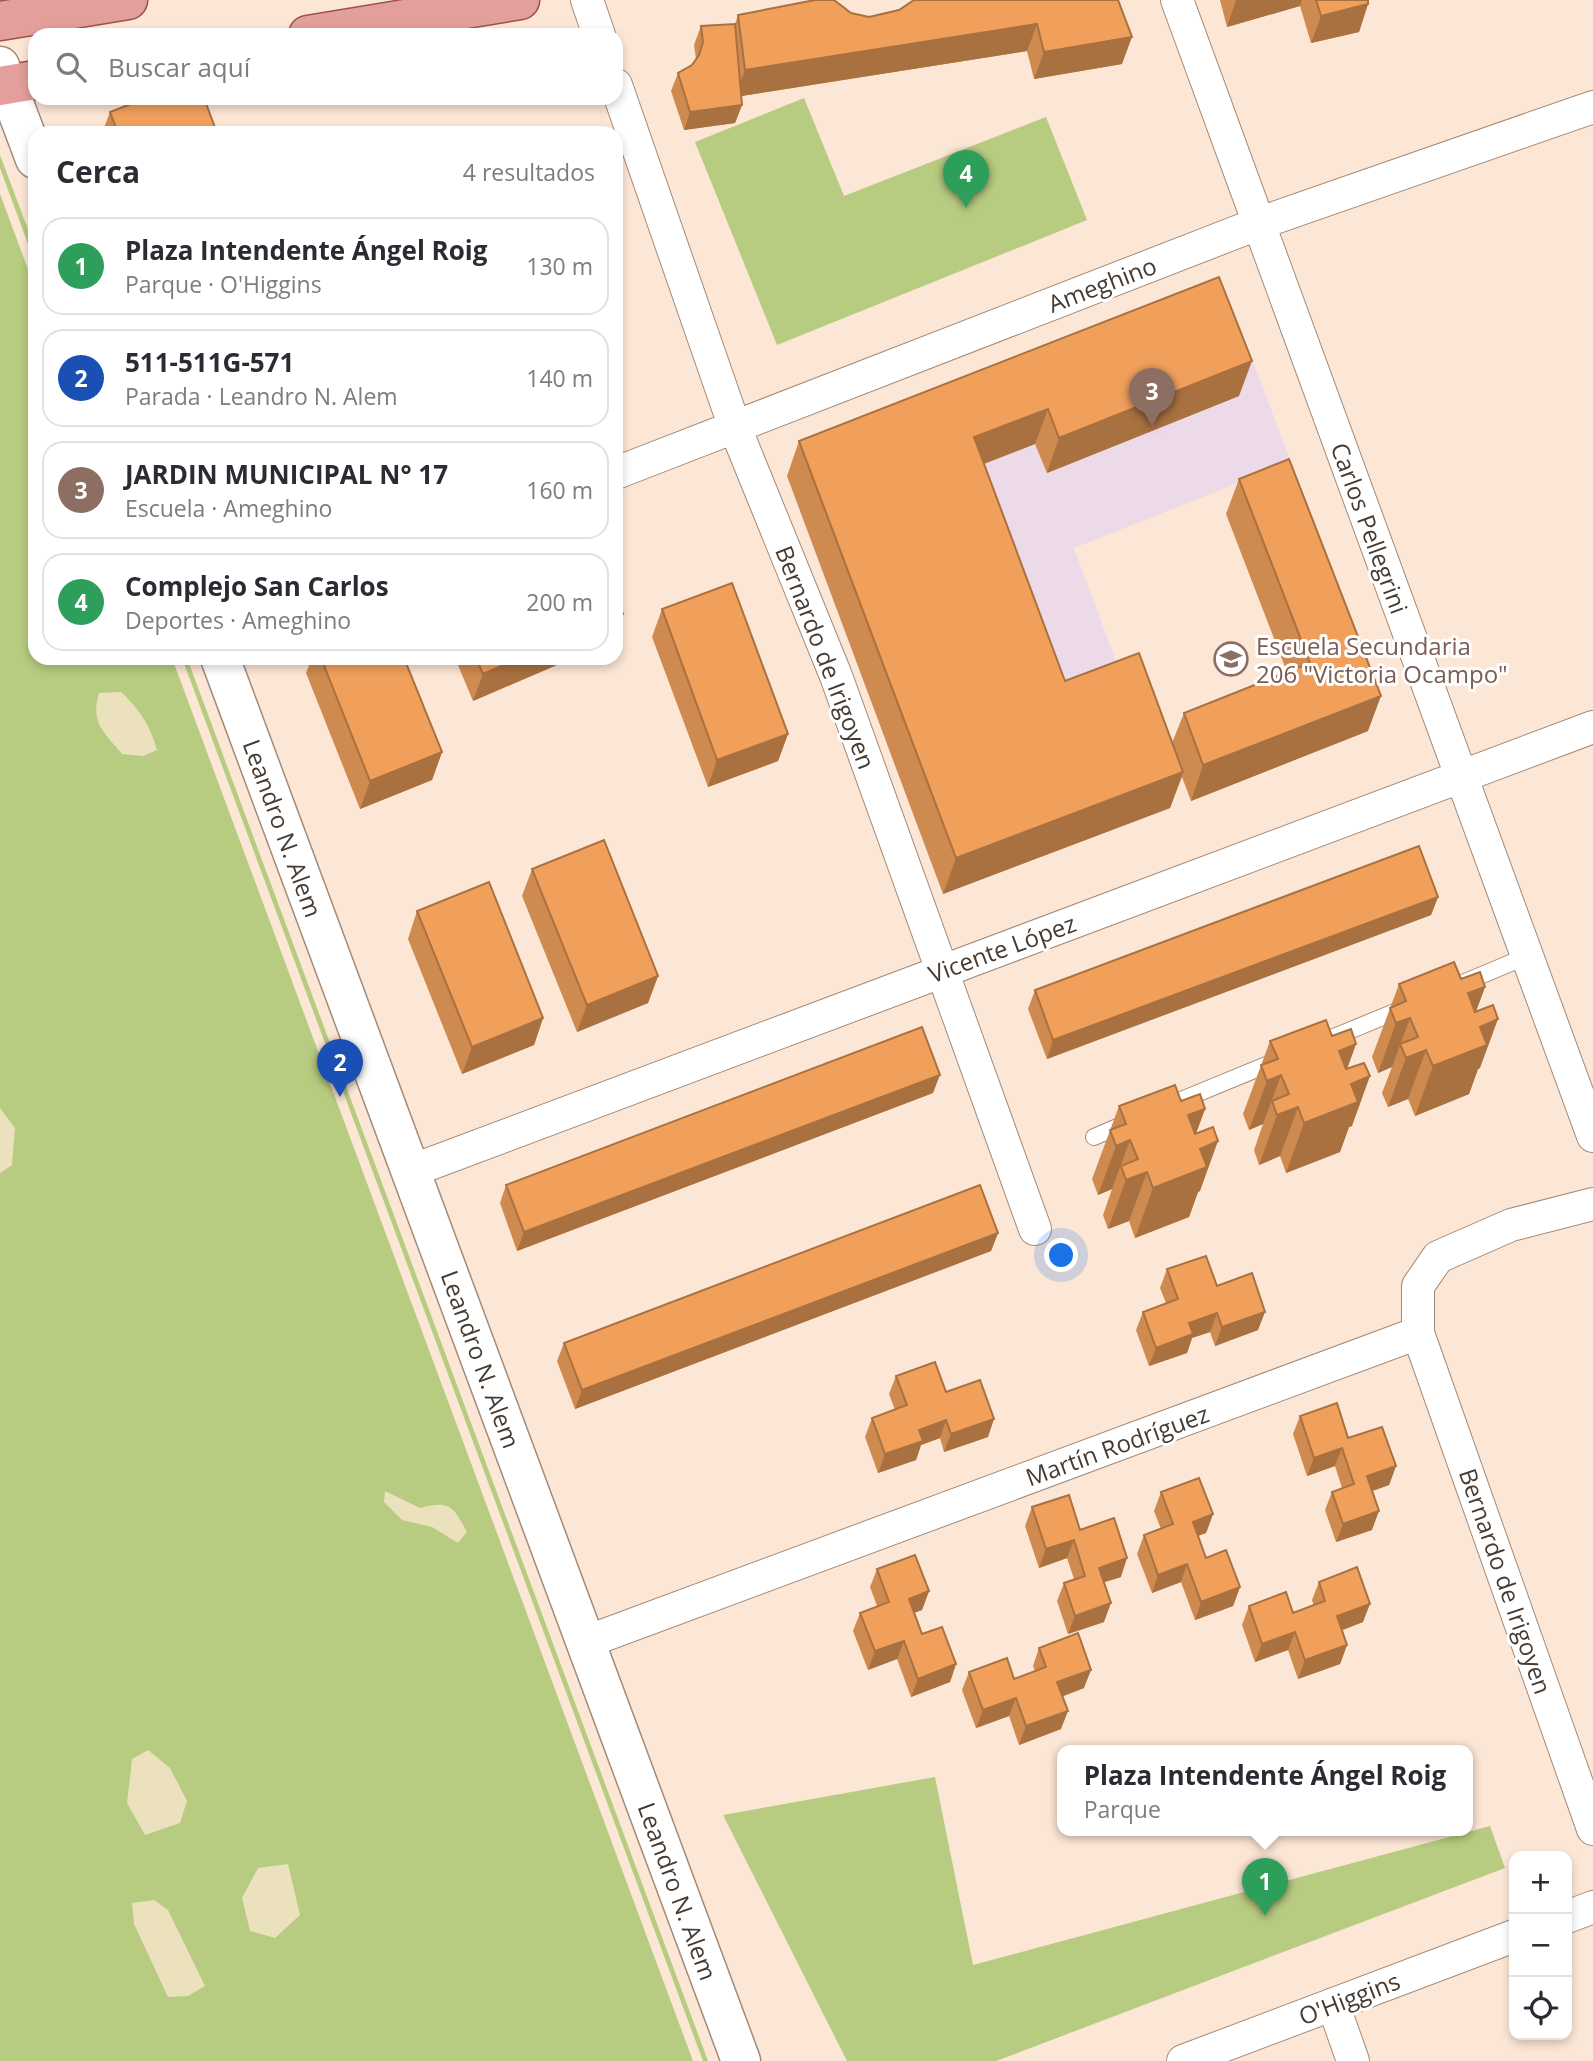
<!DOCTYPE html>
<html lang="es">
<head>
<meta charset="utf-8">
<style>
	body { margin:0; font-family:"Open Sans",sans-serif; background:#f2f2f3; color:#2b2b33 }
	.controls { position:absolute; right:21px; bottom:21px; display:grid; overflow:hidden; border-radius:14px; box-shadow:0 4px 10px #0003 }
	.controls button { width:63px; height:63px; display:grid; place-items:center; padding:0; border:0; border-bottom:2px solid #e1e1e2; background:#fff; color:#2b2b33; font:35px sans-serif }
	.you { position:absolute; left:1062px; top:1256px; width:24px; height:24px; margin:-18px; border:5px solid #fff; border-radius:50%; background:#1a73e8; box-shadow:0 0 0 10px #1a73e833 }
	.badge { display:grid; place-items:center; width:46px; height:46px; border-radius:50%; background:#b45309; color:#fff; font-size:23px; font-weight:700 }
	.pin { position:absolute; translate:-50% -58px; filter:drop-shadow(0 2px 4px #0008) }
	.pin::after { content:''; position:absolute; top:37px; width:24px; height:21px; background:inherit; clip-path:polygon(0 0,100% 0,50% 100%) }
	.popup { position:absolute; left:1057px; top:1745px; width:416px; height:91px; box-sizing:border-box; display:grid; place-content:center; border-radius:14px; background:#fff; filter:drop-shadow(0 2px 5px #0005); font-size:23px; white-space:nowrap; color:#7c7c81 }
	.popup b { font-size:26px; color:#2b2b33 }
	.popup::after { content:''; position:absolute; left:50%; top:100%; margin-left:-14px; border:14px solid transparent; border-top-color:#fff }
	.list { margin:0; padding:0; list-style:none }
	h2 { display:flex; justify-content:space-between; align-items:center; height:91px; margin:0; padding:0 28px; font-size:30px }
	h2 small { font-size:23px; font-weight:400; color:#7c7c81 }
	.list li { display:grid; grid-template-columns:46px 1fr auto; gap:21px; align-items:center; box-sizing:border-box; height:98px; margin:0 14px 14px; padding:0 14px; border:2px solid #e1e1e2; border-radius:21px }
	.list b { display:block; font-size:26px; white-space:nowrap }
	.list p { margin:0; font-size:23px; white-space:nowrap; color:#7c7c81 }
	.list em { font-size:23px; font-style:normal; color:#7c7c81 }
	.icon { flex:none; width:38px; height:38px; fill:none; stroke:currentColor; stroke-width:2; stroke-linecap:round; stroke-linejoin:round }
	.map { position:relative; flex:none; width:1593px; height:2061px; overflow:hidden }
	.search { position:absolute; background:#fff; box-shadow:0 4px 10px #0003; left:28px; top:28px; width:595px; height:77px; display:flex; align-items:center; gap:18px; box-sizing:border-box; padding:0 24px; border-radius:21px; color:#7c7c81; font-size:26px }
	.panel { position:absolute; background:#fff; box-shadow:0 4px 10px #0003; left:28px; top:126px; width:595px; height:539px; border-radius:21px }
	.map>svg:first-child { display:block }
</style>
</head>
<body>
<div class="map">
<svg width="1593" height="2061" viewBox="0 0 1593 2061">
	<rect width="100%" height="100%" fill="#fce6d5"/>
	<path fill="#eddae9" d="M1231 304 1291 462 1074 548 1170 808 943 894 787 476Z"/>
	<path fill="#b7cb81" d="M804 98 844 196 1046 117 1087 220 777 345 695 142Z
		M0 155 35 248V263L0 168Z
		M0 194 35 288V658H172L693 2061H0Z
		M182 658H187L708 2061H703Z
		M935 1777 973 1965 1490 1826 1505 1868 996 2061H847L723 1815Z"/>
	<path fill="#ebe1bc" d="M121 692C140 710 150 725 157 750L143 756 122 754C104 732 90 723 99 693Z
		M0 1108 15 1128 12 1165 0 1173Z
		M385 1491 420 1508C450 1500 453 1506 467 1532L458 1543 432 1527 402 1520 384 1502Z
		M148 1750 170 1768 187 1801 180 1823 145 1835 127 1803 132 1759Z
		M288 1864 300 1915 275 1938 250 1931 242 1898 258 1868Z
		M154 1900 168 1910 205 1986 188 1996 168 1997 134 1924 132 1903Z"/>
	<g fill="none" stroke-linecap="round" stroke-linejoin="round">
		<defs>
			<path id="service" d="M1463 983 1525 957
				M1334 1037 1407 1007
				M1162 1108 1281 1059
				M1094 1137 1129 1122"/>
			<path id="minor" d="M587 0 599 35
				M1177 0 1593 1136
				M616 85 734 425 836 676 1035 1229
				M616 473 1260 223 1593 107
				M411 1171 1593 727
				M1418 1333 1593 1829
				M586 1642 1418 1333V1286L1438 1257 1511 1225 1593 1204
				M1567 1917 1593 1907
				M1333 2004 1353 2061
				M1183 2061 1514 1936"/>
			<path id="secondary" d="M0 66 35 159
				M220 658 741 2061"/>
			<path id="primary" d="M0 21 128 0
				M308 35 520 0
				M0 86 35 80"/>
		</defs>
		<use href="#service" stroke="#a38a77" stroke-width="18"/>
		<use href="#minor" stroke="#a38a77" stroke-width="34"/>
		<use href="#secondary" stroke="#a38a77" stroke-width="41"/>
		<use href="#primary" stroke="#9f524b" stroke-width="41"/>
		<use href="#service" stroke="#fff" stroke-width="16"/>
		<use href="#minor" stroke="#fff" stroke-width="32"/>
		<use href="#secondary" stroke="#fff" stroke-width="38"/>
		<use href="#primary" stroke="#e29f9b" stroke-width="38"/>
	</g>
	<path fill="#cf8a4f" d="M1118 0 1122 64 1034 79 1027 51 741 96 742 105 735 123 684 130 671 91 678 73 692 65 696 59 694 45 701 26 735 24 738 15 851 13 869 17Z
		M1220 0H1368V4L1359 32 1311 43 1300 6 1227 27Z
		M110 112 217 133H102Z
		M1219 277 1239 396 1047 473 1035 444 984 464 1065 681 1172 743 1184 713 1287 672 1226 514 1239 479 1368 731 1191 801 1182 777 1170 808 943 894 787 476 799 441Z
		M662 609 788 734 778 761 708 787 652 637Z
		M312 658H404L442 752 432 780 360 809 306 673Z
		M455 658H573L473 701Z
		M532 869 658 976 648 1003 577 1032 522 896Z
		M1438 897 1431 915 1047 1059 1028 1009 1035 990Z
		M417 911 543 1018 534 1045 462 1074 408 939Z
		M1461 979 1485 987 1476 1011 1480 1068 1478 1069 1469 1094 1415 1116 1408 1099 1388 1107 1382 1093 1392 1067 1378 1073 1372 1057 1399 984Z
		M1332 1036 1356 1044 1347 1069 1352 1126 1349 1127 1340 1152 1286 1173 1280 1156 1259 1165 1254 1150 1263 1124 1249 1130 1243 1114 1270 1041Z
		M933 1093 517 1251 500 1203 506 1185Z
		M1181 1101 1205 1109 1196 1133 1200 1191 1198 1192 1189 1217 1135 1238 1129 1221 1108 1229 1103 1215 1112 1189 1098 1195 1092 1179 1119 1106Z
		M998 1233 991 1251 575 1409 557 1361 564 1343Z
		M1167 1269 1217 1286 1258 1330 1215 1346 1210 1332 1192 1338 1187 1353 1149 1366 1136 1330 1143 1312 1166 1303 1160 1288Z
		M896 1376 946 1392 988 1437 944 1452 940 1438 921 1445 916 1460 878 1473 865 1437 872 1418 895 1410 889 1394Z
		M1300 1416 1348 1438 1396 1466 1389 1485 1372 1491V1530L1336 1542 1325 1510 1332 1492 1342 1488 1335 1466 1307 1476 1293 1434Z
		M1161 1492 1213 1514 1206 1533 1198 1536 1206 1558 1240 1587 1233 1606 1195 1620 1181 1582 1152 1593 1137 1554 1144 1535 1161 1529 1154 1511Z
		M1032 1507 1080 1530 1121 1577 1104 1582V1622L1068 1634 1057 1601 1064 1583 1074 1579 1067 1558 1039 1568 1025 1526Z
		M877 1569 929 1591 922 1610 914 1613 922 1634 956 1664 950 1682 911 1697 897 1659 868 1670 853 1631 860 1613 877 1606 870 1587Z
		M1319 1582 1363 1622 1341 1630 1347 1645 1340 1664 1298 1679 1288 1650 1255 1662 1242 1625 1249 1606 1293 1613 1314 1606 1312 1600Z
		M1039 1648 1084 1688 1062 1696 1061 1729 1019 1745 1009 1716 976 1728 962 1690 969 1672 1014 1679 1035 1671 1033 1666Z"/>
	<path fill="#a97040" d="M1236 0H1302L1300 6 1227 27Z
		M1368 4 1359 32 1311 43 1321 16Z
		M1037 24 1027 51 735 97 745 70Z
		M1132 37 1122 64 1034 79 1044 52Z
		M742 105 735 123 684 130 690 112Z
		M1252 361 1239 396 1047 473 1059 438Z
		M1048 409 1035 444 962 472 974 437Z
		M623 614 616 633V617Z
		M519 658H573L473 701 483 674Z
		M1381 696 1368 731 1191 801 1203 765Z
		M788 734 778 761 708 787 717 760Z
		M442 752 432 780 360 809 370 781Z
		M1183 772 1170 808 943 894 956 858Z
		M1438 897 1431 915 1047 1059 1053 1040Z
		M658 976 648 1003 577 1032 587 1005Z
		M1485 987 1467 1036 1468 993Z
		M543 1018 534 1045 462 1074 472 1047Z
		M1410 1018 1392 1067 1378 1073 1396 1023Z
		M1498 1019 1480 1068 1478 1069 1469 1094 1415 1116 1433 1066 1480 1027Z
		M1356 1044 1338 1093 1339 1051Z
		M1426 1050 1408 1099 1388 1107 1406 1058Z
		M940 1075 933 1093 517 1251 524 1232Z
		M1281 1075 1263 1124 1249 1130 1267 1081Z
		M1370 1076 1352 1126 1349 1127 1340 1152 1286 1173 1304 1123 1351 1084Z
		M1298 1107 1280 1156 1259 1165 1277 1115Z
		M1205 1109 1187 1158 1188 1115Z
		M1130 1140 1112 1189 1098 1195 1116 1146Z
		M1218 1141 1200 1191 1198 1192 1189 1217 1135 1238 1153 1188 1200 1149Z
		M1147 1172 1129 1221 1108 1229 1126 1180Z
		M998 1233 991 1251 575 1409 582 1390Z
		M1265 1312 1258 1330 1215 1346 1222 1327Z
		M1217 1313 1210 1332 1192 1338 1187 1353 1149 1366 1156 1348 1189 1323Z
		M994 1419 988 1437 944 1452 951 1434Z
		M946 1420 940 1438 921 1445 916 1460 878 1473 885 1454 919 1430Z
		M1342 1448 1335 1466 1307 1476 1314 1458Z
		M1396 1466 1389 1485 1361 1495 1367 1476Z
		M1379 1511 1372 1530 1336 1542 1343 1524Z
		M1213 1514 1206 1533 1186 1540 1193 1522Z
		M1074 1540 1067 1558 1039 1568 1046 1549Z
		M1127 1558 1121 1577 1092 1586 1099 1568Z
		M1187 1564 1181 1582 1152 1593 1158 1575Z
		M1240 1587 1233 1606 1195 1620 1201 1602Z
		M929 1591 922 1610 902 1617 909 1599Z
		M1111 1603 1104 1622 1068 1634 1075 1616Z
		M1370 1604 1363 1622 1330 1635 1337 1616Z
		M1295 1632 1288 1650 1255 1662 1262 1644Z
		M904 1641 897 1659 868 1670 875 1651Z
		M1347 1645 1340 1664 1298 1679 1305 1660Z
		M956 1664 950 1682 911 1697 918 1679Z
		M1091 1670 1084 1688 1051 1701 1057 1682Z
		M1016 1698 1009 1716 976 1728 983 1710Z
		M1068 1711 1061 1729 1019 1745 1026 1726Z"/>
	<path fill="#f1a05c" stroke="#a97040" stroke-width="2" d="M815 0H834L851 13 869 17 899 10 914 0H1118L1132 37 1044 52 1037 24 745 70 738 15Z
		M1316 0H1368V4L1321 16Z
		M735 24 742 105 690 112 678 73 692 65 699 55 703 42 701 26Z
		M146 98H204L217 133H118L110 112Z
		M1219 277 1252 361 1059 438 1048 409 974 437 1065 681 1139 653 1183 772 956 858 799 441Z
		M1289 459 1381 696 1203 765 1184 713 1310 663 1239 479Z
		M732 583 788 734 717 760 662 609Z
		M616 598 623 614 616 617Z
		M321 658H404L442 752 370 781Z
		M476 658H519L483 674Z
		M604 840 658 976 587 1005 532 869Z
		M1419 846 1438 897 1053 1040 1035 990Z
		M489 882 543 1018 472 1047 417 911Z
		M1454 962 1461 979 1480 972 1485 987 1468 993 1475 1012 1493 1005 1498 1019 1480 1027 1487 1045 1433 1066 1426 1050 1406 1058 1400 1044 1418 1037 1410 1018 1396 1023 1390 1008 1406 1001 1399 984Z
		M1326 1020 1332 1036 1351 1029 1356 1044 1339 1051 1346 1069 1364 1063 1370 1076 1351 1084 1358 1102 1304 1123 1298 1107 1277 1115 1272 1101 1289 1094 1281 1075 1267 1081 1261 1065 1278 1059 1270 1041Z
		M922 1027 940 1075 524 1232 506 1185Z
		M1175 1085 1181 1101 1200 1094 1205 1109 1188 1115 1195 1134 1213 1127 1218 1141 1200 1149 1207 1167 1153 1188 1147 1172 1126 1180 1121 1166 1138 1159 1130 1140 1116 1146 1110 1130 1126 1124 1119 1106Z
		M980 1185 998 1233 582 1390 564 1343Z
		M1206 1256 1217 1286 1252 1273 1265 1312 1222 1327 1217 1313 1189 1323 1193 1334 1156 1348 1143 1312 1178 1299 1167 1269Z
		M935 1362 946 1392 980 1380 994 1419 951 1434 946 1420 919 1430 923 1441 885 1454 872 1418 907 1405 896 1376Z
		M1337 1403 1348 1438 1382 1427 1396 1466 1367 1476 1379 1511 1343 1524 1332 1492 1354 1484 1342 1448 1314 1458 1300 1416Z
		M1199 1478 1213 1514 1193 1522 1206 1558 1226 1550 1240 1587 1201 1602 1187 1564 1158 1575 1144 1535 1173 1524 1161 1492Z
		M1069 1495 1080 1530 1114 1518 1127 1558 1099 1568 1111 1603 1075 1616 1064 1583 1085 1576 1074 1540 1046 1549 1032 1507Z
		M915 1555 929 1591 909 1599 922 1634 942 1627 956 1664 918 1679 904 1641 875 1651 860 1613 889 1602 877 1569Z
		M1357 1567 1370 1604 1337 1616 1347 1645 1305 1660 1295 1632 1262 1644 1249 1606 1286 1592 1293 1613 1325 1601 1319 1582Z
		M1078 1633 1091 1670 1057 1682 1068 1711 1026 1726 1016 1698 983 1710 969 1672 1007 1658 1014 1679 1046 1667 1039 1648Z"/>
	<defs>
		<symbol id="school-ring" viewBox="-11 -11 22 22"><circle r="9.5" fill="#fff" stroke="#8d6e63" stroke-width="1.5"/><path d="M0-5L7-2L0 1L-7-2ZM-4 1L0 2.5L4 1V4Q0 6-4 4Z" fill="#8d6e63"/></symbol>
	</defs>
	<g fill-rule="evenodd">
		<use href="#school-ring" x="1212" y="640" width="38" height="38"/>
	</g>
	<g text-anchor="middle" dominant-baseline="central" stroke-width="6" stroke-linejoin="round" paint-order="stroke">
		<g font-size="24" fill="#453b32" stroke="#fff">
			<text transform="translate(1102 284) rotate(-21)">Ameghino</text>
			<text transform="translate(1370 528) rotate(70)">Carlos Pellegrini</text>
			<text transform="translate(826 657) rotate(69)">Bernardo de Irigoyen</text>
			<text transform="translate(283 828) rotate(70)">Leandro N. Alem</text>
			<text transform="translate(1002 948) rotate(-20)">Vicente López</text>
			<text transform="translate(481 1359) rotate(70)">Leandro N. Alem</text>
			<text transform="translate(1117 1445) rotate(-20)">Martín Rodríguez</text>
			<text transform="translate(1506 1581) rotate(71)">Bernardo de Irigoyen</text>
			<text transform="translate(678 1891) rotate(70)">Leandro N. Alem</text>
			<text transform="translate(1349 1998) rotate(-21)">O'Higgins</text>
		</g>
		<g font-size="24" fill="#785e54" stroke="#fff" text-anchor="start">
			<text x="1256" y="645">Escuela Secundaria<tspan x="1256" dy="28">206 "Victoria Ocampo"</tspan></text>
		</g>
	</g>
</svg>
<div class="controls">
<button>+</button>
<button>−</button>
<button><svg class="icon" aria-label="locate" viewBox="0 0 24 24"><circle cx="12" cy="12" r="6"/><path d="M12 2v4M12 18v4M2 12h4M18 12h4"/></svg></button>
</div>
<div class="you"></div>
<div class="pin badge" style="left:1265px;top:1916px;background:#2e9e5b">1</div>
<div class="popup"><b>Plaza Intendente Ángel Roig</b>Parque</div>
<div class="pin badge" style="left:340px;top:1097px;background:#1a4fb4">2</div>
<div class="pin badge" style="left:1152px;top:426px;background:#8d6e63">3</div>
<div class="pin badge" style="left:966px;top:208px;background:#2e9e5b">4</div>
<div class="search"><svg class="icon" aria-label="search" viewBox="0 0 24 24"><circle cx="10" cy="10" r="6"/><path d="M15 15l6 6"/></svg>Buscar aquí</div>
<section class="panel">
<h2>Cerca<small>4 resultados</small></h2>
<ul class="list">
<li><span class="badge" style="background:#2e9e5b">1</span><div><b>Plaza Intendente Ángel Roig</b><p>Parque · O'Higgins</p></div><em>130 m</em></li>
<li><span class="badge" style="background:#1a4fb4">2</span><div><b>511-511G-571</b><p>Parada · Leandro N. Alem</p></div><em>140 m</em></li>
<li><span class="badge" style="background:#8d6e63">3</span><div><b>JARDIN MUNICIPAL N° 17</b><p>Escuela · Ameghino</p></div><em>160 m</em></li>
<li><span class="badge" style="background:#2e9e5b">4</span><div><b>Complejo San Carlos</b><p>Deportes · Ameghino</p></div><em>200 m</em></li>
</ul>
</section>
</div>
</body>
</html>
